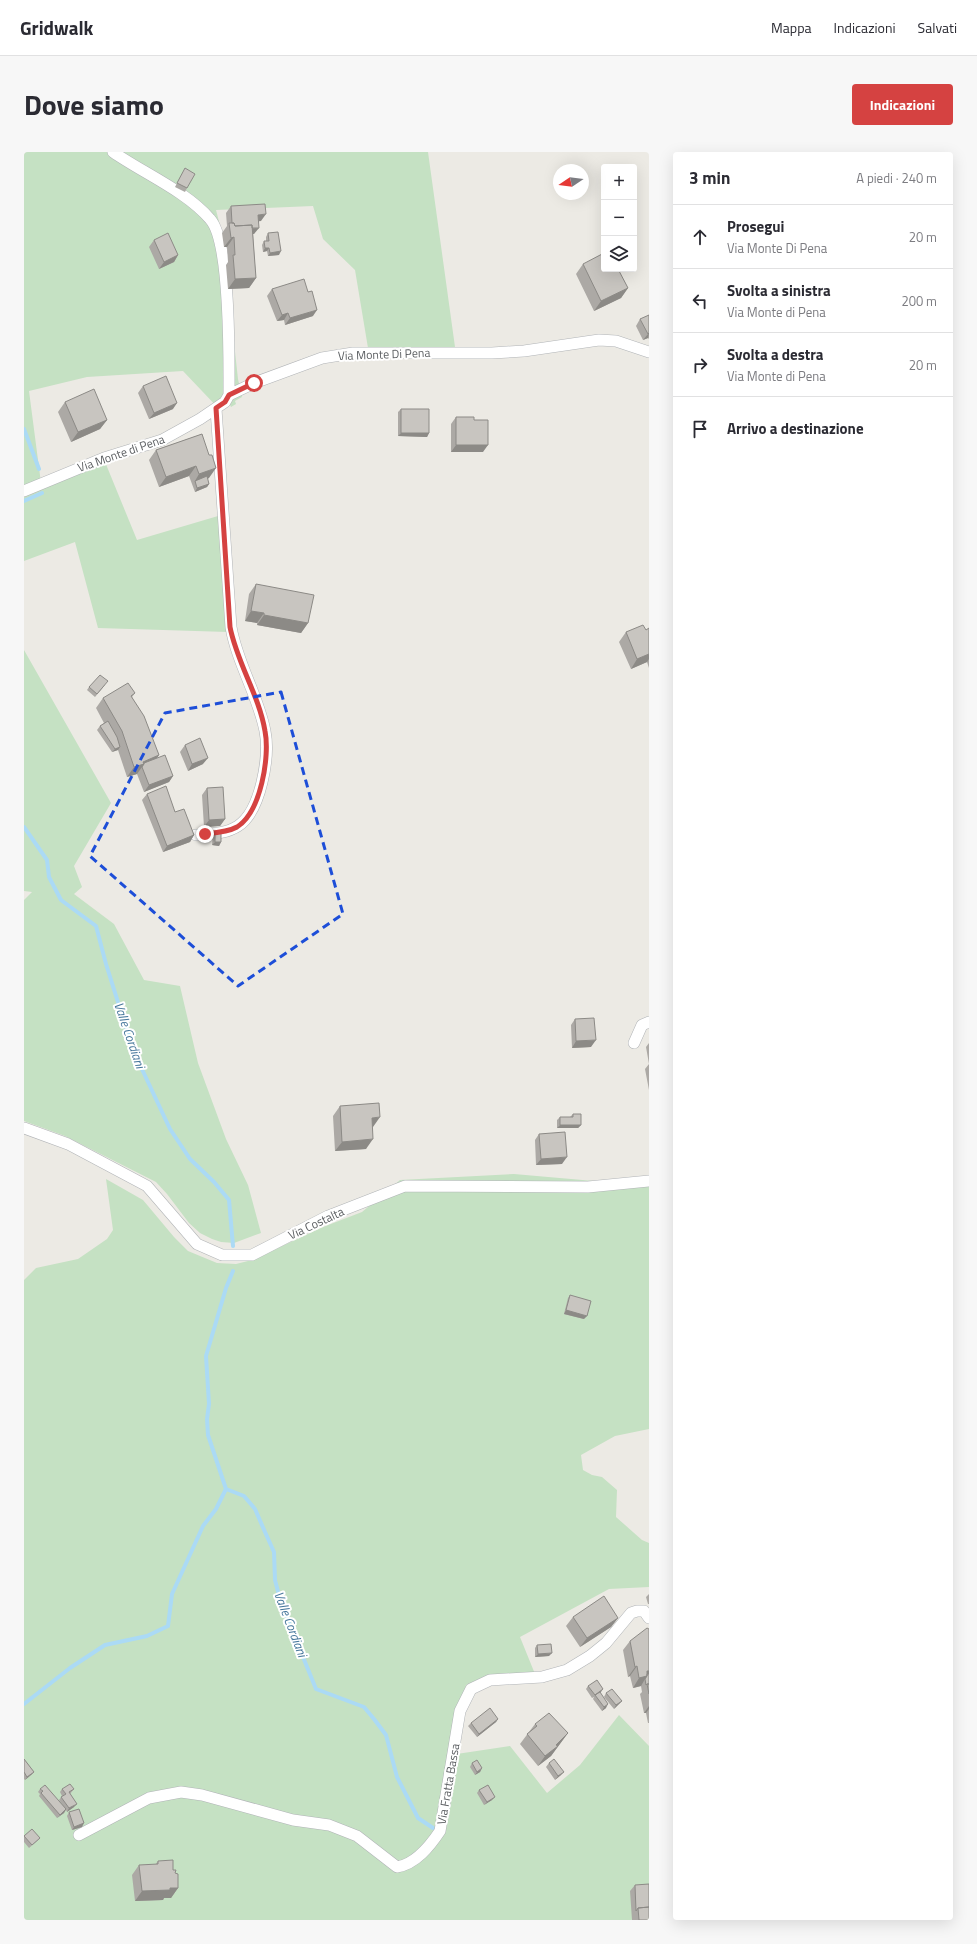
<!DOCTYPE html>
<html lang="it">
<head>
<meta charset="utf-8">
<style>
	body { margin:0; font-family:"Titillium Web",sans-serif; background:#f7f7f7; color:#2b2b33 }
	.controls { position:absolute; right:12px; top:12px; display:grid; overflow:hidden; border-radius:4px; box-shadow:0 4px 16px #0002 }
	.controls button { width:36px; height:36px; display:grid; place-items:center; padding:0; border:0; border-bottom:1px solid #e1e1e2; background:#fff; color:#2b2b33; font:20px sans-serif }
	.compass { position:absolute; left:529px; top:12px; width:36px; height:36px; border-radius:50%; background:#fff; box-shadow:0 4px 16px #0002; rotate:257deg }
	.stop { position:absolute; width:12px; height:12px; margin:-9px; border:3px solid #d54241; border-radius:50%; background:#fff }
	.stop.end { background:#d54241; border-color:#fff; box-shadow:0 1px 4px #0008 }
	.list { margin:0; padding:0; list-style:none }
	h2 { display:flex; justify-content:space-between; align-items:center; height:52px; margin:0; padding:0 16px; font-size:17px }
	h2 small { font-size:13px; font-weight:400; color:#7c7c81 }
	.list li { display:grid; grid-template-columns:26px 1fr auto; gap:12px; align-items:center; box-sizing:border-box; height:64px; padding:0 16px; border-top:1px solid #e1e1e2 }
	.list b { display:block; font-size:15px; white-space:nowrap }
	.list p { margin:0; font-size:13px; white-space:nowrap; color:#7c7c81 }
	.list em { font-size:13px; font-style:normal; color:#7c7c81 }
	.icon { flex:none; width:22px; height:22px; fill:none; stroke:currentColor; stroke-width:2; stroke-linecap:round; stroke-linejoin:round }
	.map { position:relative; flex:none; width:625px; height:1768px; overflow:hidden; border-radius:4px }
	header { display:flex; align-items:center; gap:24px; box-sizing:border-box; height:56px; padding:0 20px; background:#fff; border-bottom:1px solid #e1e1e2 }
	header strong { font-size:19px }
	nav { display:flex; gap:22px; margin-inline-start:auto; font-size:14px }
	.intro { display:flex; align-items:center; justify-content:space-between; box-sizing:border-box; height:96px; padding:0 24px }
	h1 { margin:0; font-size:28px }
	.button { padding:10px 18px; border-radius:4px; background:#d54241; color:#fff; font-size:14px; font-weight:700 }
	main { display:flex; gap:24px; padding:0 24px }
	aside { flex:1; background:#fff; border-radius:4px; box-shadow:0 4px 16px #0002 }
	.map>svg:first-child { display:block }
</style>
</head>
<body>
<header>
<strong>Gridwalk</strong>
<nav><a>Mappa</a><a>Indicazioni</a><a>Salvati</a></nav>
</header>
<div class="intro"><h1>Dove siamo</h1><a class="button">Indicazioni</a></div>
<main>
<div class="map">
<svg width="625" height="1768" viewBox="0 0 625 1768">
	<rect width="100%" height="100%" fill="#eceae4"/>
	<path fill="#c5e1c3" d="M0 0H404L431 195 344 196 331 118 299 87 289 54 192 58 198 81 214 227 218 245 211 249 212 252 207 255 206 253 197 259 159 219 63 225 5 239 17 331 79 305 113 388 194 364 204 480 74 476 51 390 0 409Z
		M0 498 87 651 50 714 58 735 50 742 90 772 120 828 156 834 174 911 202 987 224 1033 237 1081 210 1091 197 1090 188 1087 176 1081 165 1071 143 1042 132 1030 41 984 0 969V748L8 740 0 739Z
		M490 1022 604 1032 625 1029V1277L591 1284 557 1303 559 1318 568 1323 578 1325 593 1338 592 1365 618 1388 625 1391V1435L585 1437 496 1485 511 1522 475 1523 442 1533 426 1603 486 1594 523 1641 556 1613 595 1563 625 1594V1768H0V1128L12 1116 54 1107 83 1087 89 1078 82 1027 119 1048 150 1085 164 1099 193 1111 212 1112 228 1108 299 1075 338 1060 376 1028Z"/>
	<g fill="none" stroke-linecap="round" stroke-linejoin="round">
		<path stroke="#abdaf5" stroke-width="4" d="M0 277 15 317
			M0 349 18 341
			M0 675 23 708 25 725 37 748 72 774 82 812 109 898 146 977 166 1007 190 1030 205 1048 209 1094
			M209 1119 202 1136 182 1204 185 1252 183 1267 184 1283 202 1337 220 1344 231 1357 241 1380 250 1400 251 1428 257 1451 292 1537 340 1555 350 1567 362 1583 373 1625 394 1666 409 1676
			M0 1552 46 1516 81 1493 123 1484 144 1474 148 1442 179 1374 192 1357 202 1337"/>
		<defs>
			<path id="minor" d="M89 0C119 21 162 39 186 67 207 90 205 208 205 243
				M205 243 230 231 298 206 329 201H468L500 199 575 188 592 189 625 200
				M0 339 80 306 138 288 176 267 201 250 205 243
				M172 683C185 682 202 682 214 674 237 659 246 604 241 579 234 543 213 511 207 475L192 257
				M610 891 618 873 625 870
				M0 976 44 992 123 1034 173 1092 198 1103H228L304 1064 381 1034 564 1035 625 1029
				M55 1683 125 1646 157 1640 178 1643 269 1668 305 1673 333 1684 373 1715C392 1712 406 1694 416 1679L436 1559 447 1537 466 1528 518 1525 543 1518 566 1504 582 1491 607 1461 613 1459H620L625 1466"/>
		</defs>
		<use href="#minor" stroke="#b1b4b7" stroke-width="12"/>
		<use href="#minor" stroke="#fff" stroke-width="11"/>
	</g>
	<path fill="#aca9a5" d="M161 16 163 36 161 40 151 35Z
		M207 54 237 69H234L230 82H229L232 126 225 136 204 137 202 113 204 110 203 95H200L198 81 203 74 202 61Z
		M244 81 255 103 244 104 243 99 239 100 238 93 240 89H242V85Z
		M130 88 154 103 150 110 135 117 125 95Z
		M559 112 604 136 597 146 570 159 552 122Z
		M248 137 289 164 261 173 260 168 253 169 243 144Z
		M625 163V187L624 186 619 188 612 174 616 167Z
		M119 234 149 257 125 267 114 241Z
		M41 250 83 268 76 277 47 290 34 260Z
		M377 257 405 281 403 285 374 284V260Z
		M432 265 450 268 459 300H427V272Z
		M178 282 185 326 183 327 185 332 183 335 171 340 165 324 135 335 125 308 132 298Z
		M232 432 284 471 277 481 233 473V471L221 469 225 442Z
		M625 476V516L623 510 607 517 595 490 602 480 622 478Z
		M81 533 71 545 63 538 65 535Z
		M111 541 108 545 135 603 133 606 149 624 145 630 120 640 113 622 103 625 94 598 88 600 73 578 76 574 80 571 72 556 79 546Z
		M161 593 179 612 164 619 156 600Z
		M183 636 201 667 196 674 180 675 178 643Z
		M123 642 151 660 170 683 166 690 139 700 118 648Z
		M191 680 197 690 195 694 188 693 189 684Z
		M551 867 567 895 548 896 547 873Z
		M625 891V938L621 917 625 912 622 895Z
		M316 954 349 975H348L342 997 311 999 309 964Z
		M549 962 557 973 554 976H533V968L536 965H546Z
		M515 982 538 1012 512 1013 511 988Z
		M546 1143 560 1167 540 1162 544 1146Z
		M625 1442V1452H624L622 1445Z
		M549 1465 594 1466 587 1475 556 1495 542 1474Z
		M625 1477V1571H624L622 1561H620L616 1542 618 1540 617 1534 609 1536 606 1524 604 1525 599 1498 606 1489Z
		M513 1493 525 1504 511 1505V1496Z
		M564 1534 577 1540 576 1541 582 1556 578 1559 569 1547 570 1545 568 1546 562 1537Z
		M582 1541 598 1549 590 1557 580 1545Z
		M474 1567 472 1570 453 1585 444 1574 447 1571Z
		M511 1572 544 1581 527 1604 514 1614 496 1592Z
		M0 1607 10 1620 7 1623 1 1628 0 1627Z
		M448 1611 458 1616 456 1620 451 1623 446 1615Z
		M525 1611 537 1623 531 1628 522 1615Z
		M16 1637 39 1654 35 1648 38 1644 36 1640 38 1637H50L46 1642 50 1655 43 1660 42 1658 40 1661 33 1666 15 1644 16 1642 14 1640Z
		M455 1638 468 1648 460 1653 453 1641Z
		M45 1660 58 1675 48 1678 43 1664Z
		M0 1684 16 1686 13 1689 5 1696 0 1690Z
		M134 1709 149 1718 151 1721 154 1736 147 1746H140L139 1748 111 1749 108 1723 115 1713H131Z
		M611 1733 625 1768H608L606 1739Z"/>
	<path fill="#8c8a86" d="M242 62 237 69 229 70 234 63Z
		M235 76 230 82 206 84 208 78Z
		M210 85 203 95H200L207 86Z
		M241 96H245L243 99 239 100Z
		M257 99 255 103 244 104 246 101Z
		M154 103 150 110 135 117 140 110Z
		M232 126 225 136 204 137 211 127Z
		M604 136 597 146 570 159 577 149Z
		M293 158 289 164 261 173 266 166Z
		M264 161 260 168 253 169 258 163Z
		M625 181 624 186 619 188 624 182Z
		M153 251 149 257 125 267 130 261Z
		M83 268 76 277 47 290 54 280Z
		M377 281H405L403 285 374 284Z
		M432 293H464L459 300H427Z
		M172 314 165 324 135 335 142 325Z
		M192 316 185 326 171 331V329L175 322Z
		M185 332 183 335 171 340 173 336Z
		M227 459 240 461 233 471 221 469Z
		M240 463 284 471 277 481 233 473Z
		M625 502V507L623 510 607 517 613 507Z
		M96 595 94 598 88 600 91 597Z
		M135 603 129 612 118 615 113 622 103 625 110 615 119 610Z
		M184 606 179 612 164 619 168 612Z
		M149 624 145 630 120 640 125 633Z
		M201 667 196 674 180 675 185 668Z
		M170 683 166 690 139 700 143 694Z
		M191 690H197L195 694 188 693Z
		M572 888 567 895 548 896 552 889Z
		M356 965 349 975 341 976 348 966Z
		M536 973H557L554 976H533Z
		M349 987 342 997 311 999 318 990Z
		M543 1005 538 1012 512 1013 517 1007Z
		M542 1158 563 1164 560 1167 540 1162Z
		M594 1466 587 1475 556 1495 563 1486Z
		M528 1501 525 1504 511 1505 514 1502Z
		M613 1514 606 1524 604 1525 611 1515Z
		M623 1519H625V1528L621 1527 617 1534 609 1536 615 1526Z
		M579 1537 577 1540 572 1544 571 1543 568 1546 571 1543Z
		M598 1549 590 1557 592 1553Z
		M584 1552 582 1556 578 1559 580 1555Z
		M625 1554V1557L622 1561H620Z
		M474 1567 472 1570 453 1585 455 1582Z
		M544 1581 527 1604 514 1614 521 1604Z
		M458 1616 456 1620 451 1623 453 1620Z
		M10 1620 7 1623 1 1628 3 1625Z
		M540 1620 537 1623 531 1628 534 1624Z
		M471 1645 468 1648 460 1653 463 1650Z
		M53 1652 50 1655 43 1660 45 1656Z
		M42 1657 40 1661 33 1666Z
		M60 1671 58 1675 48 1678 50 1675Z
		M146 1736H154L147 1746H140L139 1748 111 1749 118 1739Z"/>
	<path fill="#c8c5c0" stroke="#8c8a86" d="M161 16 171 22 163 36 153 31Z
		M241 52 242 62 234 63 235 76H228V73L211 74 210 71H208L207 54Z
		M205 71H210L211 74 228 73 232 126 211 127 209 103H211L210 85 207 86Z
		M254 80 257 99 246 101 245 96H241L240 89H245L244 81Z
		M144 81 154 103 140 110 130 88Z
		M580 101V117H594L604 136 577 149 559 112Z
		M280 127 284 140 288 139 293 158 266 166 264 161 258 163 248 137Z
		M625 163V181L624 182 616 167Z
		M142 224 153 251 130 261 119 234Z
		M70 237 83 268 54 280 41 250Z
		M377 257H405V281H377Z
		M432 265H450V268H464V293H432Z
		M178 282 185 303H188L192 316 175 322 172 314 142 325 132 298Z
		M183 324 185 332 173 336 171 329Z
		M232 432 290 443 284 471 240 463V461L227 459Z
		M619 473 622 478 625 476V502L613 507 602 480Z
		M76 523 84 529 73 542 65 535Z
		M104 531 111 541 107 544 120 564 135 603 119 610 120 612 110 615 98 579 79 546Z
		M84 569 93 585 96 595 91 597 76 574Z
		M176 586 184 606 168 612 161 593Z
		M141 603 149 624 125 633 118 615 120 612V611Z
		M142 634 151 660 160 657 170 683 143 694 123 642Z
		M199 635 201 667 185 668 183 636Z
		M191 680 197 681V690H191Z
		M570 866 572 888 552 889 551 867Z
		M355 951 356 965 348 966 349 987 318 990 316 954Z
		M549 962H557V973H536V965H549Z
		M541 980 543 1005 517 1007 515 982Z
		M546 1143 567 1149 563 1164 542 1158Z
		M580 1444 594 1466 563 1486 549 1465Z
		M623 1476 625 1477V1519H623V1524L615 1526 613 1514 611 1515 606 1489Z
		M527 1492 528 1501 514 1502 513 1493Z
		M623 1522H625V1532H623L622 1533 621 1527 623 1524Z
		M573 1528 579 1537 571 1543 564 1534Z
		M623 1532H625V1542Z
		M588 1537 598 1549 592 1553 582 1541Z
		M576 1540 584 1552 580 1555 571 1543Z
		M466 1556 474 1567 455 1582 447 1571Z
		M525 1561 544 1581 532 1593 534 1594 521 1604 503 1582 513 1574 511 1572Z
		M0 1607 10 1620 3 1625 0 1620Z
		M530 1607 540 1620 534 1624 525 1611Z
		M453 1608 458 1616 453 1620 448 1611Z
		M46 1632 50 1637 45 1640 53 1652 45 1656 37 1645 42 1642 38 1637Z
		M21 1633 42 1657 36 1663 17 1641 19 1639 16 1637Z
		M464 1633 471 1645 463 1650 455 1638Z
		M55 1657 60 1671 50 1675 45 1660Z
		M8 1677 16 1686 8 1693 0 1684Z
		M149 1708V1718H152L151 1721 154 1722V1736H146V1738L118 1739 115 1713 134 1712V1709Z
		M625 1732V1755L614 1756 612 1759 611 1733Z
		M625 1755V1768H615L614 1756Z"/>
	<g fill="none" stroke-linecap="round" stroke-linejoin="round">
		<path stroke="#d54241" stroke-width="5" d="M181 682C191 681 204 680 213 675 237 660 246 604 241 579 235 543 213 511 206 475L192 256 201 250 205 243 230 231"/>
	</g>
	<path fill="none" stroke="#1d4ed8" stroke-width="3" stroke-dasharray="8 5" stroke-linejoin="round" d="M257 540 319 762 214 834 66 704 141 561Z"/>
	<g text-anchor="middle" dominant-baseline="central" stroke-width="4" stroke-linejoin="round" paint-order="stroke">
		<g font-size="12" fill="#5c5f62" stroke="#fff">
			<text transform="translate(360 202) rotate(-2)">Via Monte Di Pena</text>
			<text transform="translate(97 301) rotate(-19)">Via Monte di Pena</text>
			<text transform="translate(292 1071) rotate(-25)">Via Costalta</text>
			<text transform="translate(424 1632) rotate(-80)">Via Fratta Bassa</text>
		</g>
		<g font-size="13" font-style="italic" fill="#47779c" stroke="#fff">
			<text transform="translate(106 883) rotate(71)">Valle Cordiani</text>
			<text transform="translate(267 1472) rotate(69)">Valle Cordiani</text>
		</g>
	</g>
</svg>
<div class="controls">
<button>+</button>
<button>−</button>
<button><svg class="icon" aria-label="layers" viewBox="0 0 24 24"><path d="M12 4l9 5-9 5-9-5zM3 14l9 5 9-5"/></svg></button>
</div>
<svg class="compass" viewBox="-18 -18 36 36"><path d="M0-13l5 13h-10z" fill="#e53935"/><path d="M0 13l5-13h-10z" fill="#7c7c81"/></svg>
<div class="stop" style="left:230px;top:231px"></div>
<div class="stop end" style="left:181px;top:682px"></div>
</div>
<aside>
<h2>3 min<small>A piedi · 240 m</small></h2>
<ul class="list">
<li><svg class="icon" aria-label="ahead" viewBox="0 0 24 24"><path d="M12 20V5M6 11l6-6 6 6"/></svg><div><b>Prosegui</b><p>Via Monte Di Pena</p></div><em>20 m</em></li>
<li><svg class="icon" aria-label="left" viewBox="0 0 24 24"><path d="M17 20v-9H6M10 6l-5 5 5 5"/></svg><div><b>Svolta a sinistra</b><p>Via Monte di Pena</p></div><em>200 m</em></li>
<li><svg class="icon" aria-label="right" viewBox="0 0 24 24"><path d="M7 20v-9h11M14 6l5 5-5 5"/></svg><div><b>Svolta a destra</b><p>Via Monte di Pena</p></div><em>20 m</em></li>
<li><svg class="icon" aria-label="arrive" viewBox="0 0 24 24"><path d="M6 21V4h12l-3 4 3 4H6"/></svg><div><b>Arrivo a destinazione</b></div></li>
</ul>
</aside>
</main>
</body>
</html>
